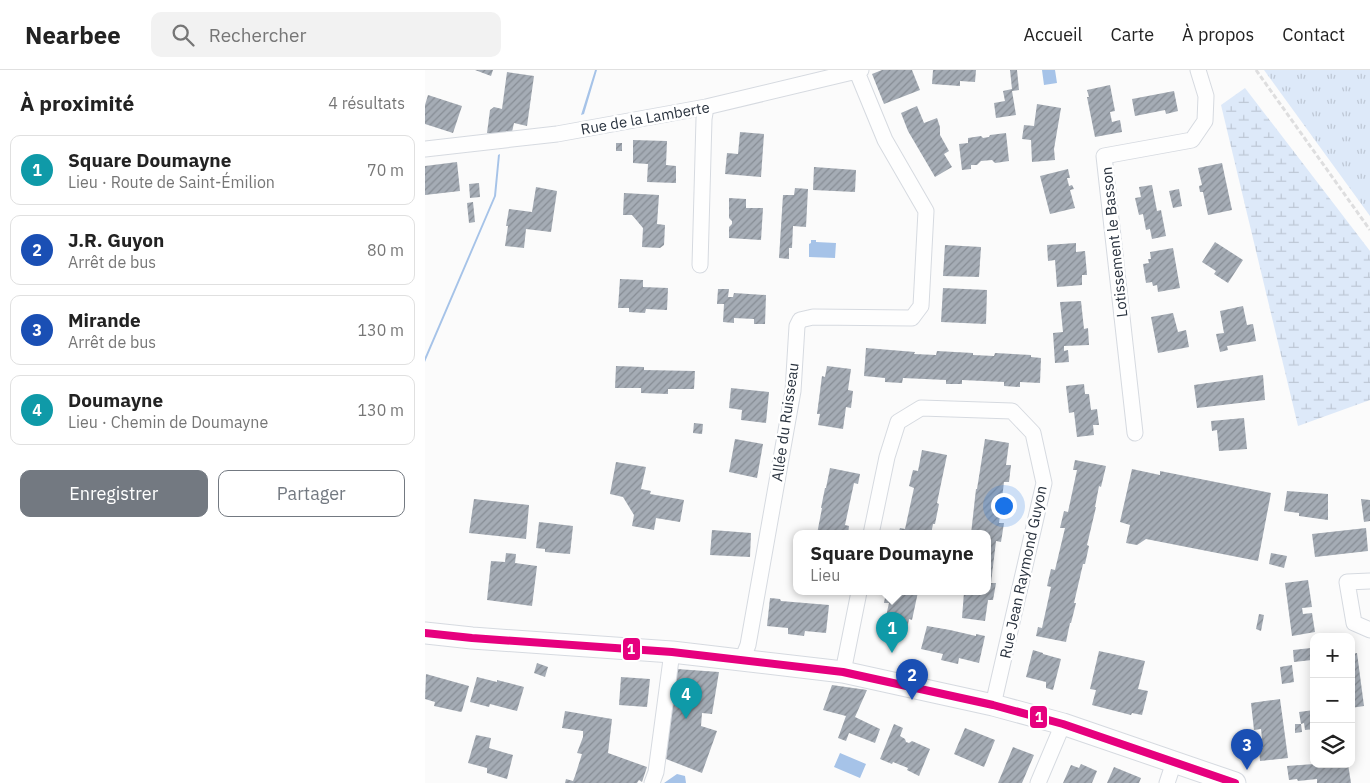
<!DOCTYPE html>
<html lang="fr">
<head>
<meta charset="utf-8">
<style>
	body { margin:0; font-family:"IBM Plex Sans",sans-serif; background:#f2f2f2; color:#222 }
	.controls { position:absolute; right:15px; bottom:15px; display:grid; overflow:hidden; border-radius:10px; box-shadow:0 2px 12px #0003 }
	.controls button { width:45px; height:45px; display:grid; place-items:center; padding:0; border:0; border-bottom:1px solid #e0e0e0; background:#fff; color:#222; font:25px sans-serif }
	.you { position:absolute; left:578px; top:435px; width:18px; height:18px; margin:-12px; border:4px solid #fff; border-radius:50%; background:#1a73e8; box-shadow:0 0 0 8px #1a73e833 }
	.badge { display:grid; place-items:center; width:32px; height:32px; border-radius:50%; background:#737981; color:#fff; font-size:16px; font-weight:700 }
	.pin { position:absolute; translate:-50% -41px; filter:drop-shadow(0 1px 2px #0008) }
	.pin::after { content:''; position:absolute; top:26px; width:18px; height:15px; background:inherit; clip-path:polygon(0 0,100% 0,50% 100%) }
	.popup { position:absolute; left:368px; top:460px; width:198px; height:65px; box-sizing:border-box; display:grid; place-content:center; border-radius:10px; background:#fff; filter:drop-shadow(0 1px 4px #0005); font-size:16px; white-space:nowrap; color:#767676 }
	.popup b { font-size:19px; color:#222 }
	.popup::after { content:''; position:absolute; left:50%; top:100%; margin-left:-10px; border:10px solid transparent; border-top-color:#fff }
	.list { margin:0; padding:0; list-style:none }
	h2 { display:flex; justify-content:space-between; align-items:center; height:65px; margin:0; padding:0 20px; font-size:21px }
	h2 small { font-size:16px; font-weight:400; color:#767676 }
	.list li { display:grid; grid-template-columns:32px 1fr auto; gap:15px; align-items:center; box-sizing:border-box; height:70px; margin:0 10px 10px; padding:0 10px; border:1px solid #e0e0e0; border-radius:10px }
	.list b { display:block; font-size:19px; white-space:nowrap }
	.list p { margin:0; font-size:16px; white-space:nowrap; color:#767676 }
	.list em { font-size:16px; font-style:normal; color:#767676 }
	.actions { display:flex; gap:10px; padding:15px 20px }
	.actions a { flex:1; padding:11px 0; border:1px solid #737981; border-radius:10px; text-align:center; font-size:18px; color:#737981 }
	.actions .main { background:#737981; color:#fff }
	.icon { flex:none; width:28px; height:28px; fill:none; stroke:currentColor; stroke-width:2; stroke-linecap:round; stroke-linejoin:round }
	.map { position:relative; flex:none; width:945px; height:713px; overflow:hidden }
	header { display:flex; align-items:center; gap:30px; box-sizing:border-box; height:70px; padding:0 25px; background:#fff; border-bottom:1px solid #e0e0e0 }
	header strong { font-size:24px }
	nav { display:flex; gap:28px; margin-inline-start:auto; font-size:18px }
	.search { width:350px; height:45px; background:#f2f2f2; display:flex; align-items:center; gap:12px; box-sizing:border-box; padding:0 18px; border-radius:10px; color:#767676; font-size:19px }
	main { display:flex }
	aside { flex:1; background:#fff }
	.map>svg:first-child { display:block }
</style>
</head>
<body>
<header>
<strong>Nearbee</strong>
<div class="search"><svg class="icon" aria-label="search" viewBox="0 0 24 24"><circle cx="10" cy="10" r="6"/><path d="M15 15l6 6"/></svg>Rechercher</div>
<nav><a>Accueil</a><a>Carte</a><a>À propos</a><a>Contact</a></nav>
</header>
<main>
<aside>
<h2>À proximité<small>4 résultats</small></h2>
<ul class="list">
<li><span class="badge" style="background:#0f9aa8">1</span><div><b>Square Doumayne</b><p>Lieu · Route de Saint-Émilion</p></div><em>70 m</em></li>
<li><span class="badge" style="background:#1a4fb4">2</span><div><b>J.R. Guyon</b><p>Arrêt de bus</p></div><em>80 m</em></li>
<li><span class="badge" style="background:#1a4fb4">3</span><div><b>Mirande</b><p>Arrêt de bus</p></div><em>130 m</em></li>
<li><span class="badge" style="background:#0f9aa8">4</span><div><b>Doumayne</b><p>Lieu · Chemin de Doumayne</p></div><em>130 m</em></li>
</ul>
<div class="actions"><a class="main">Enregistrer</a><a>Partager</a></div>
</aside>
<div class="map">
<svg width="945" height="713" viewBox="0 0 945 713">
	<defs>
		<pattern id="grass-tufts" width="24" height="20" patternUnits="userSpaceOnUse" patternTransform="scale(1.25)"><rect width="24" height="20" fill="#dde9f9"/><path d="M3 7l-1-3M5 7V3M7 7l1-3M15 17l-1-3M17 17v-4M19 17l1-3" fill="none" stroke="#bec8d6"/></pattern>
		<pattern id="wetland-marsh" width="20" height="14" patternUnits="userSpaceOnUse" patternTransform="scale(1.25)"><rect width="20" height="14" fill="#dde9f9"/><path d="M1 5h8M5 5V1M11 12h8M15 12V8" fill="none" stroke="#bec8d6"/></pattern>
		<pattern id="building-hatch" width="6" height="6" patternUnits="userSpaceOnUse" patternTransform="scale(1.25)"><rect width="6" height="6" fill="#a5acb5"/><path d="M-1 1l2-2M0 6l6-6M5 7l2-2" fill="none" stroke="#878d95"/></pattern>
	</defs>
	<rect width="100%" height="100%" fill="#fbfbfb"/>
	<path fill="url(#grass-tufts)" d="M839 0H945V146Z"/>
	<path fill="url(#wetland-marsh)" d="M820 18 945 181V330L873 356 796 35Z"/>
	<path fill="#a6c3e8" d="M170 0H172L159 44 156 45Z
		M617 0H630L632 13 619 15Z
		M75 84 71 126 0 292V287L69 126 73 85Z
		M386 170H391V172L411 173 410 188 384 187V174L386 173Z
		M415 683 441 694 435 708 409 697Z
		M252 704 260 706 261 713H239Z"/>
	<path fill="url(#building-hatch)" d="M50 0H68L66 6Z
		M457 0H487L495 20 459 34 447 4Z
		M508 0H551L550 12 535 11V16L507 14Z
		M585 0H592L594 20 587 21 591 45 571 48 569 33 580 31 578 21 587 19Z
		M82 2 109 6 102 56 89 53 87 62 81 61 80 66 62 63 65 40 69 37 77 39Z
		M685 15 690 41 685 42 687 52 695 50 697 62 670 67 662 27H664L662 20Z
		M749 21 753 41 741 44 740 40 710 46 707 29Z
		M3 25 37 36 28 63 0 54V35Z
		M612 34 636 38 629 79 630 90 607 92 606 70 597 69 599 55 609 56Z
		M492 36 499 53 512 48 515 57V65L524 81 519 84 527 97 510 107 483 61 476 43Z
		M315 62 339 64 336 107 300 104 302 83 313 84Z
		M581 63 584 91 570 93 567 90 556 91 552 95H546V99L537 100 534 74 543 73V68L556 66 558 68 564 67 565 65Z
		M208 70 242 71 241 95 251 96V113L222 112 223 94 208 93Z
		M191 73H197V81H191Z
		M32 92 35 121 0 125V96Z
		M797 93 807 140 783 145 778 122H775L774 116 777 115 773 98Z
		M389 97 431 100 430 122 388 120Z
		M643 99 645 108H642L644 116 647 115 649 119 645 120 650 138 625 144 615 106Z
		M54 113 55 127 45 128 44 114Z
		M727 115 732 141 736 140 741 166 727 169 725 159 721 160 718 144 714 145 710 128 716 127 714 117Z
		M111 117 132 121 126 162 101 159 99 178 80 176 83 156H81L84 139 107 142Z
		M370 118 383 119 381 157 368 156 367 178H364V189L354 188 358 125H369Z
		M754 119 757 136 748 138 744 121Z
		M199 123 234 125 232 154 240 155 239 175 235 178 217 177 218 158 207 145H198Z
		M304 128 321 129V138H338L336 170 304 168V157L307 154V151L304 148Z
		M48 132 50 152 44 153 42 133Z
		M790 172 818 190 803 213 789 204 791 201 777 192Z
		M651 173V182L660 181 662 205H657V215L632 217 630 190 623 191 622 175Z
		M520 175 556 177 554 207 518 206Z
		M748 178 755 218 733 222 732 215 728 216 727 212 721 213 718 194 724 193 723 189H726L725 182Z
		M195 209 218 210V217L243 218 242 240 221 239 220 243 204 242V238H193Z
		M518 218 562 220 561 254 516 252Z
		M293 219H304L303 227H308L309 223 341 225 340 254H329V249L309 248V253L298 252 299 234H292Z
		M656 231 659 259 663 258 664 275 639 276V281L643 280 644 292 630 293 628 263 638 262 635 232Z
		M818 236 822 255 828 254 831 271 802 276 803 280 795 282 791 264 799 263 795 241Z
		M748 243 753 262 761 260 764 277 733 283 726 247Z
		M441 278 490 282 489 284 511 285 512 281 548 283V285L569 286 570 283 606 285V287L616 288 615 313 595 312V317L579 316V312L537 310V314H521V310L478 308 477 313 460 312V308L439 306Z
		M191 296 219 297V300L270 301 269 319H243V324L216 323V318H190Z
		M402 296 426 299 423 320 428 321 426 338 421 337 418 359 393 355 395 344H392L397 306 400 307Z
		M838 305 840 330 772 338 769 315Z
		M659 314 660 324H664L666 340 672 339 674 355H668L669 365 652 367 649 342 644 343 641 316Z
		M306 318 344 322 341 353 316 350 317 340 304 338Z
		M819 348 822 379 794 381 792 360 787 361 786 351Z
		M269 353 278 354 277 364 268 363Z
		M310 369 338 374 332 408 304 402Z
		M560 369 584 373 581 395H586L584 412H579L574 453H579L576 472 571 471 566 513H571L568 530H563L560 551 537 548 539 522H562V464H546L551 419H552Z
		M497 380 522 385 512 433 514 434 510 454H508L506 464H473L475 458 480 459 489 418 484 416 488 400 493 401Z
		M650 390 681 396 676 417 674 416 670 437H671L662 475 664 476 660 494H658L649 533H651L646 553H645L641 572 611 566 613 557 617 558 626 517 622 516 626 499 630 500 640 458H635L639 441 643 442 652 400H648Z
		M191 392 221 397 216 419 226 421 225 424 259 430 255 452 231 448 229 460 207 456 209 445 198 427 185 424Z
		M405 398 435 404 433 414 429 413 420 455 424 456 423 464H392L397 438H396L400 418H401Z
		M707 399 735 405V401L846 423 833 491 721 469 712 475 701 473 705 455 695 452Z
		M862 421 903 424V450L874 446V443L859 441Z
		M49 429 104 435 101 469 44 463Z
		M936 429 945 430V451L939 452Z
		M114 452 148 456 145 484 120 482V479L111 478Z
		M941 458 943 481 890 487 887 464Z
		M287 460 326 463 325 487 285 485Z
		M81 483 91 484 90 493 112 496 107 536 62 530 66 491 80 492Z
		M846 483 862 486 859 498 844 494Z
		M883 510 887 537 877 538 878 544 887 543 890 562 867 566 860 513Z
		M461 522H493L487 550 484 549 482 560 459 555 464 533H459Z
		M345 528 355 529 356 531 404 535 401 563 380 561 379 566 363 564V558L342 556Z
		M834 544 839 545 836 561 831 559Z
		M502 556 525 560 551 566V564L560 566 554 593 534 588 533 594 516 590 518 584 496 579Z
		M886 578 887 590 869 592 868 580Z
		M608 580 618 583V584L636 589 628 620 621 618V612L601 607Z
		M674 581 720 591 713 619 723 621 717 645 707 643 706 645 667 635 671 620 665 619Z
		M932 583 939 636 926 638V584Z
		M112 593 123 597 120 607 109 603Z
		M867 595 869 612 857 614 855 597Z
		M252 599 294 602 287 644 277 643 276 656 292 661 277 703 241 689Z
		M1 604 44 616 37 641 36 642 9 636 10 632 0 629Z
		M52 607 72 612V610L99 617 92 641 65 634 64 637 45 632Z
		M196 607 225 609 222 637 194 635Z
		M407 615 442 620 430 647 455 659 450 673 424 663 421 671 413 668 421 646 398 640Z
		M855 629 863 688 835 691 834 679 838 678 836 659 829 660 826 633Z
		M889 640V659L880 660 879 653 876 654 874 642Z
		M140 641 187 649 183 683 222 697 217 712 214 710 212 713H140L141 709 148 711 150 706 157 684 152 683 158 667V661L137 658Z
		M469 654 478 658 475 666 480 669 481 672 484 673 487 671 505 679 494 706 482 700 483 698 468 692 467 694 455 689Z
		M870 654H876L877 662 870 663Z
		M540 658 570 670 559 697 529 684Z
		M51 665 66 668 64 678 88 685 82 709 62 703V698L43 693Z
		M588 677 609 685 597 713H573Z
		M656 694 672 701 667 713H638L646 695 654 698Z
		M889 694H923L926 713H892V709L873 711 872 709 864 710 862 696Z
		M689 697 716 708 714 713H682Z"/>
	<g fill="none" stroke-linecap="round" stroke-linejoin="round">
		<defs>
			<path id="street" d="M0 79 132 64 281 37 436 0
				M275 195 279 49 281 37
				M710 363 679 86 767 70 780 51 781 26 773 0
				M446 464 462 387 473 352 496 338 587 341 608 363 619 413 568 635
				M945 511 922 512 929 553 945 560
				M317 590 323 575 368 321 372 256 375 250 388 247 487 248 496 236 501 141 460 70 432 2
				M418 602 434 522
				M227 713 231 702 247 582
				M613 713 638 654
				M742 713 749 692"/>
			<path id="secondary" d="M0 563 47 568 247 582 418 602 568 635 638 654 810 713"/>
		</defs>
		<use href="#street" stroke="#d6dae0" stroke-width="17"/>
		<use href="#secondary" stroke="#d6dae0" stroke-width="23"/>
		<path stroke="#dededf" stroke-width="3" stroke-dasharray="5 2.5" stroke-linecap="butt" d="M831 0 945 160"/>
		<use href="#street" stroke="#fefefe" stroke-width="15"/>
		<use href="#secondary" stroke="#fefefe" stroke-width="21"/>
		<defs>
			<path id="bus-1" d="M0 563 47 568 247 582 418 602 568 635 638 654 810 713"/>
		</defs>
		<use href="#bus-1" stroke="#fff" stroke-width="11"/>
		<use href="#bus-1" stroke="#e6007e" stroke-width="8"/>
	</g>
	<g text-anchor="middle" dominant-baseline="central" stroke-width="5" stroke-linejoin="round" paint-order="stroke">
		<g font-size="15" fill="#2a333f" stroke="#fff">
			<text transform="translate(220 48) rotate(-10)">Rue de la Lamberte</text>
			<text transform="translate(689 172) rotate(-96)">Lotissement le Basson</text>
			<text transform="translate(360 352) rotate(-82)">Allée du Ruisseau</text>
			<text transform="translate(598 502) rotate(-78)">Rue Jean Raymond Guyon</text>
		</g>
	</g>
	<g stroke="#fff" stroke-width="2">
		<rect x="197" y="567" width="19" height="24" rx="5" fill="#e6007e"/>
		<rect x="604" y="635" width="19" height="24" rx="5" fill="#e6007e"/>
	</g>
	<g font-size="14" text-anchor="middle" font-weight="bold" fill="#fff">
		<text x="206" y="584">1</text>
		<text x="614" y="652">1</text>
	</g>
</svg>
<div class="controls">
<button>+</button>
<button>−</button>
<button><svg class="icon" aria-label="layers" viewBox="0 0 24 24"><path d="M12 4l9 5-9 5-9-5zM3 14l9 5 9-5"/></svg></button>
</div>
<div class="you"></div>
<div class="pin badge" style="left:467px;top:583px;background:#0f9aa8">1</div>
<div class="popup"><b>Square Doumayne</b>Lieu</div>
<div class="pin badge" style="left:487px;top:630px;background:#1a4fb4">2</div>
<div class="pin badge" style="left:822px;top:700px;background:#1a4fb4">3</div>
<div class="pin badge" style="left:261px;top:649px;background:#0f9aa8">4</div>
</div>
</main>
</body>
</html>
